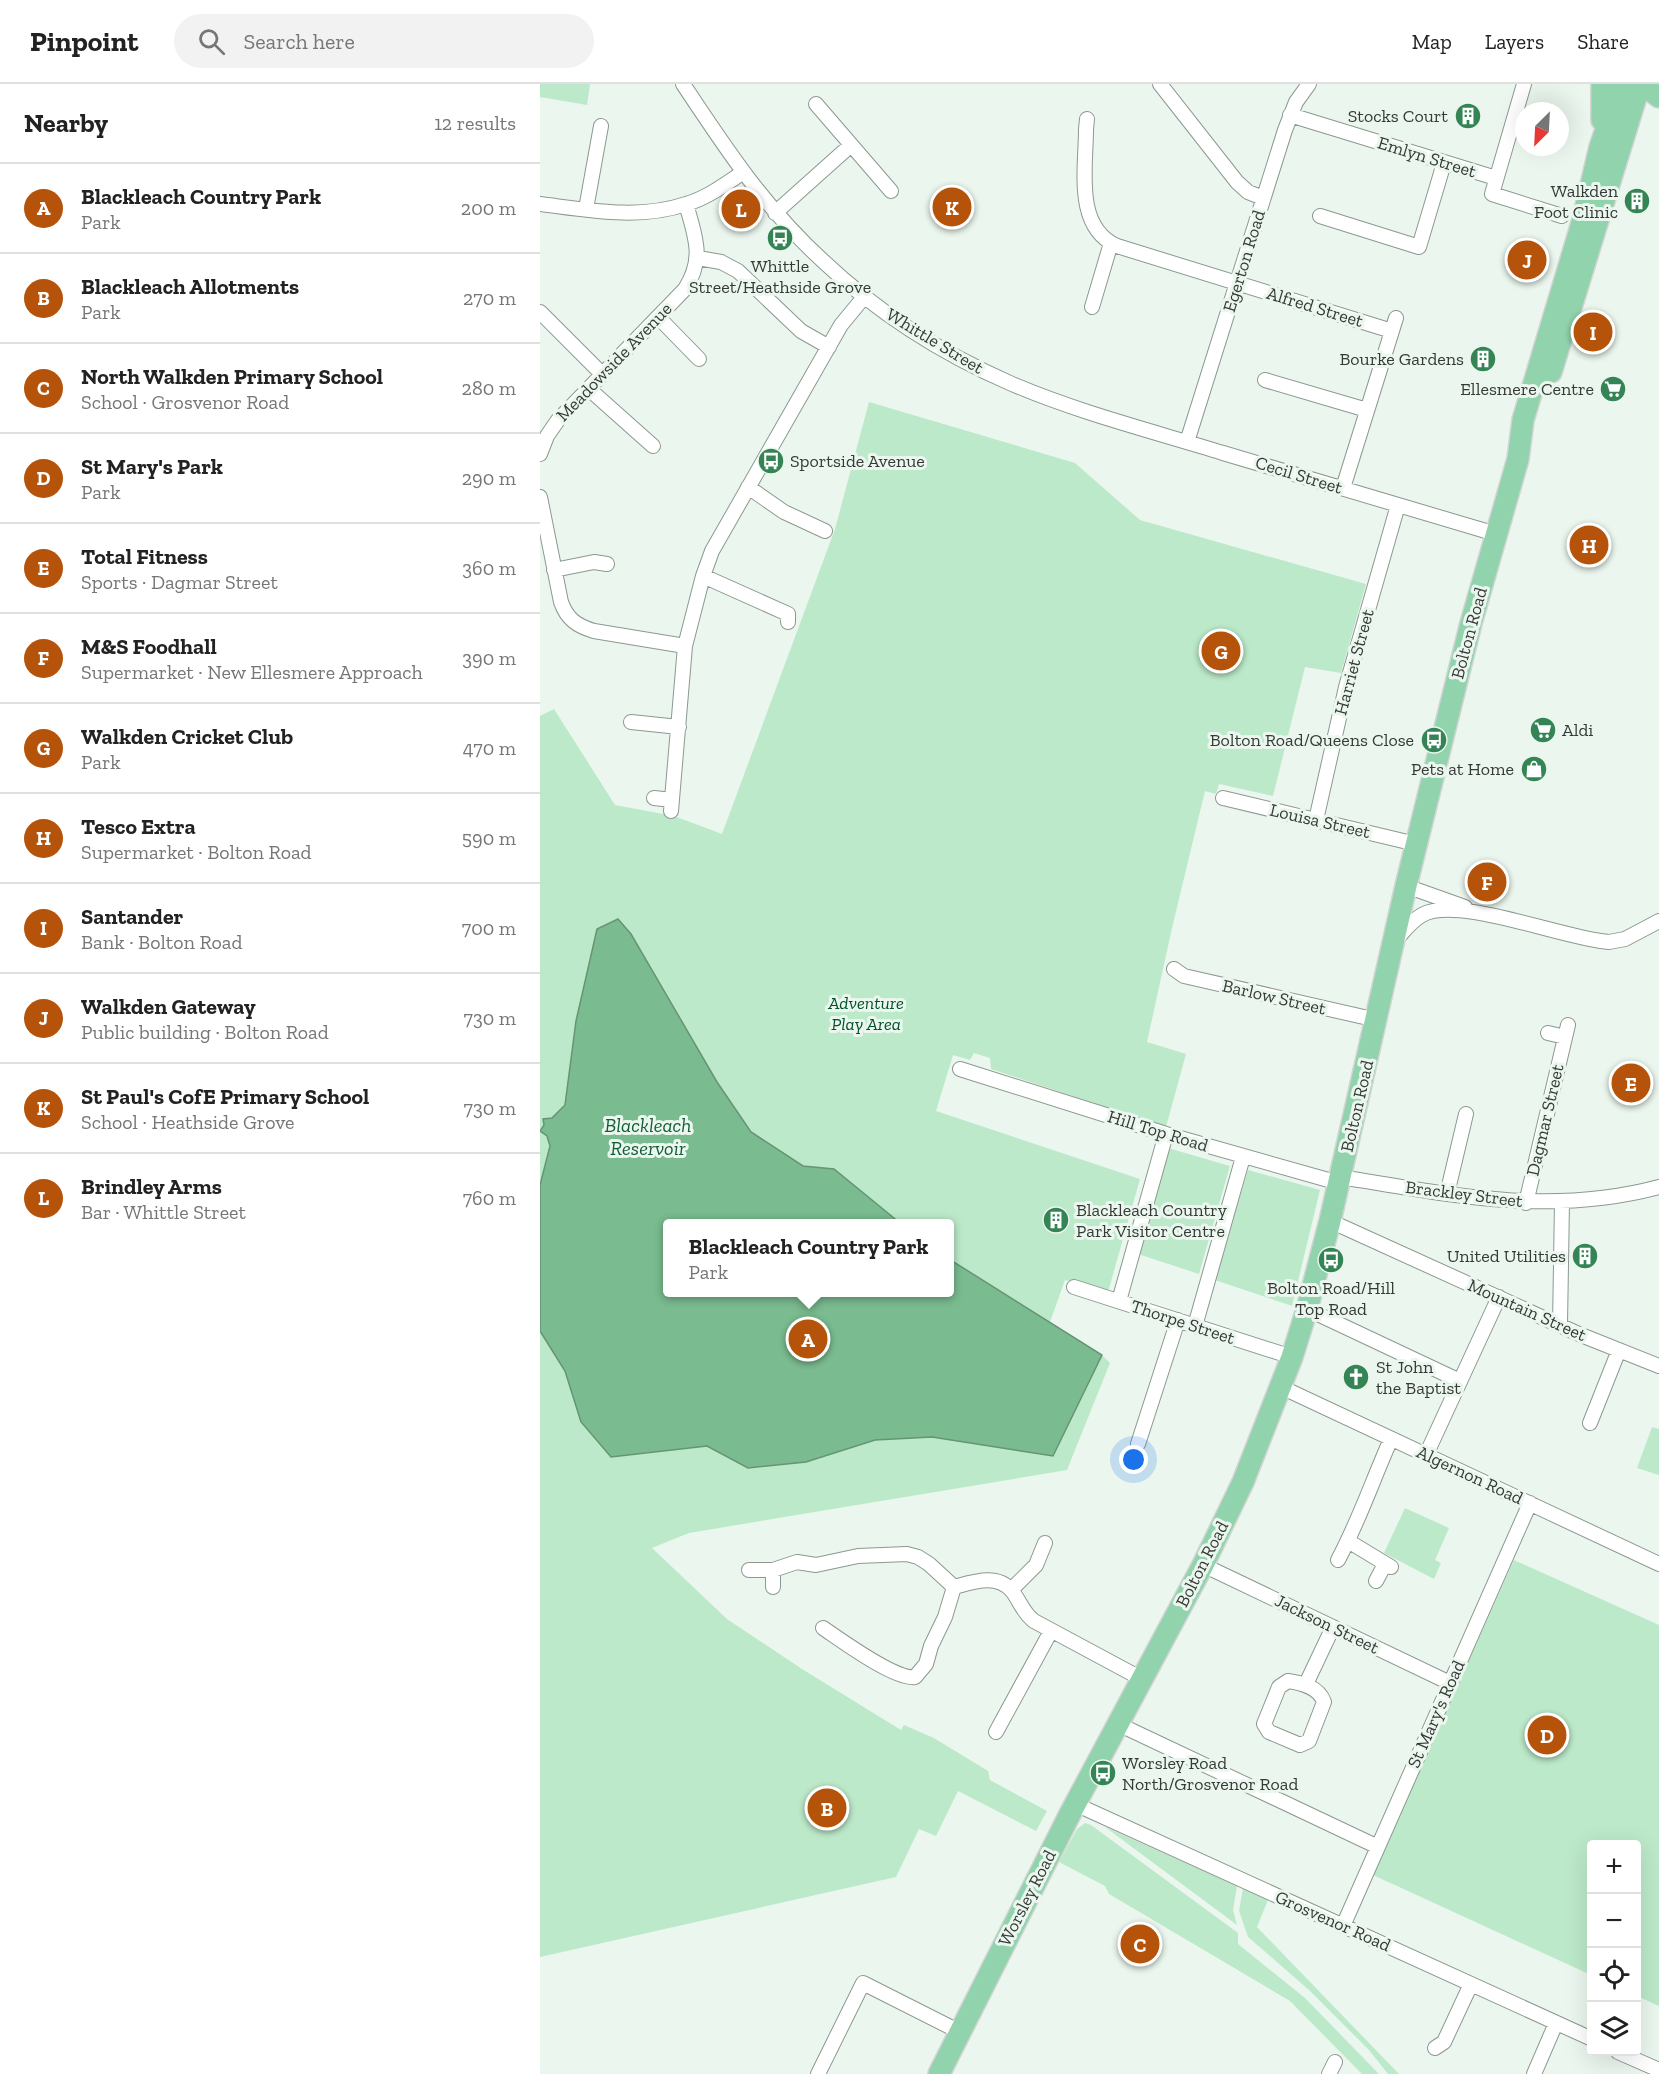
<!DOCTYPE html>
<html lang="en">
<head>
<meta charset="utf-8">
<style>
	body { margin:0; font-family:"Zilla Slab",serif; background:#f2f2f2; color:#222 }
	.controls { position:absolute; right:18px; bottom:18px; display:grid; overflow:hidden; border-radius:6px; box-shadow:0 6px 24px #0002 }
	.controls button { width:54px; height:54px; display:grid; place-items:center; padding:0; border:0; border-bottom:2px solid #e0e0e0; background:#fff; color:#222; font:30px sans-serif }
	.compass { position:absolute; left:975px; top:18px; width:54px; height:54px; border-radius:50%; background:#fff; box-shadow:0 6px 24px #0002; rotate:204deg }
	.you { position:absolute; left:594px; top:1376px; width:21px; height:21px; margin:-15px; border:4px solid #fff; border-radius:50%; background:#1a73e8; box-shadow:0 0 0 9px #1a73e833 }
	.badge { display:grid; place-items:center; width:39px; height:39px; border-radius:50%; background:#b45309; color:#fff; font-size:20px; font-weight:700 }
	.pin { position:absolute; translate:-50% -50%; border:3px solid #fff; box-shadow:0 2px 6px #0006 }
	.popup { position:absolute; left:123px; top:1135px; width:291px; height:78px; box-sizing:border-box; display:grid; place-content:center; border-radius:6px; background:#fff; filter:drop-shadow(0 2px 4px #0005); font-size:20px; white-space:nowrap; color:#767676 }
	.popup b { font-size:22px; color:#222 }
	.popup::after { content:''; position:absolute; left:50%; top:100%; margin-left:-12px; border:12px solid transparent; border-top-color:#fff }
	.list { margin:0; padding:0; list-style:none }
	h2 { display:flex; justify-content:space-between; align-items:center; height:78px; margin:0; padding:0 24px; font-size:26px }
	h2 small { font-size:20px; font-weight:400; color:#767676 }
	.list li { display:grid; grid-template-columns:39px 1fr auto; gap:18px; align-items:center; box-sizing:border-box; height:90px; padding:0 24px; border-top:2px solid #e0e0e0 }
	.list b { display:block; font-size:22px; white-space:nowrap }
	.list p { margin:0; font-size:20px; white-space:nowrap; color:#767676 }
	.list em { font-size:20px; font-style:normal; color:#767676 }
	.icon { flex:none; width:33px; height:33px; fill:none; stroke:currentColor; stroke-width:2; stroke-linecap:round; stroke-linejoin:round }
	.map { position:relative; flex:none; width:1119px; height:1990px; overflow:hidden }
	header { display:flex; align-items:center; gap:36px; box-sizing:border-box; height:84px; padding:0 30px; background:#fff; border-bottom:2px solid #e0e0e0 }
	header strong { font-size:28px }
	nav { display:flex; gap:33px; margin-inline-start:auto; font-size:21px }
	.search { width:420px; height:54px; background:#f2f2f2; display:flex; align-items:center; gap:15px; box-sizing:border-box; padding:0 21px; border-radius:33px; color:#767676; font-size:22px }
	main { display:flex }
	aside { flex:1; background:#fff }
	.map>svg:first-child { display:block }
</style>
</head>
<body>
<header>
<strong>Pinpoint</strong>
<div class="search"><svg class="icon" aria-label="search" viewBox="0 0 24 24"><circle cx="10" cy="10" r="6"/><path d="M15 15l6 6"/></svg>Search here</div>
<nav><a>Map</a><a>Layers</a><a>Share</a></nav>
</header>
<main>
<aside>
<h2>Nearby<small>12 results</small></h2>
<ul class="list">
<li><span class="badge">A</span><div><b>Blackleach Country Park</b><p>Park</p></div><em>200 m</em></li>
<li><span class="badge">B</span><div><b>Blackleach Allotments</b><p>Park</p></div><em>270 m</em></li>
<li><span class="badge">C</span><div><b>North Walkden Primary School</b><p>School · Grosvenor Road</p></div><em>280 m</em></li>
<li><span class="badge">D</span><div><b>St Mary's Park</b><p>Park</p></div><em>290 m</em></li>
<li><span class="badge">E</span><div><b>Total Fitness</b><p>Sports · Dagmar Street</p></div><em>360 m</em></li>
<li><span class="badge">F</span><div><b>M&amp;S Foodhall</b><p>Supermarket · New Ellesmere Approach</p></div><em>390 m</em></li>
<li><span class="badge">G</span><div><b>Walkden Cricket Club</b><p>Park</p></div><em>470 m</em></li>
<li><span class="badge">H</span><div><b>Tesco Extra</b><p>Supermarket · Bolton Road</p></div><em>590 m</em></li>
<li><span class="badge">I</span><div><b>Santander</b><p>Bank · Bolton Road</p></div><em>700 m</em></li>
<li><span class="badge">J</span><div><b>Walkden Gateway</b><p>Public building · Bolton Road</p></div><em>730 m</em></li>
<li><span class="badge">K</span><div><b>St Paul's CofE Primary School</b><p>School · Heathside Grove</p></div><em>730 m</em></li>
<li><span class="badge">L</span><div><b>Brindley Arms</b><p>Bar · Whittle Street</p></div><em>760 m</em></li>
</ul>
</aside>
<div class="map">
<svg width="1119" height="1990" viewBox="0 0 1119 1990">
	<rect width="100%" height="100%" fill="#ebf7ee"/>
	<path fill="#bce9c9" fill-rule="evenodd" d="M0 0H50L47 21 0 13Z
		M329 318 535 379 600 436 826 500 801 589 765 583 733 712 679 700 676 710 665 707 632 844 607 958 646 970 626 1043 451 985 450 974 434 969 430 976 413 971 396 1027 600 1095 568 1208 525 1196 510 1238 562 1271 570 1279 527 1386 149 1449 112 1464 187 1535 262 1585 361 1646 364 1641 394 1654 448 1687 450 1696 507 1727 496 1747 418 1707 396 1752 379 1745 356 1793 0 1873V632L14 625 75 721 134 732 182 750 295 445ZM127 1140H409V1208H127Z
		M628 1064 690 1082 659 1190 598 1170Z
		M708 1086 780 1106 752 1222 675 1196Z
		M1112 1343 1119 1345V1391L1097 1384Z
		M865 1424 909 1444 895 1476 901 1479 894 1495 844 1469Z
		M974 1476 1119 1541V1922L1097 1912 1096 1760H1052L1051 1891 833 1791Z
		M545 1739 551 1741 698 1849V1860L765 1914 839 1990H822L750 1917 569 1810 565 1802 519 1778 537 1745Z
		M565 1743 697 1802 693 1826 697 1841Z
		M703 1804 728 1816 717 1843 859 1990H848L829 1966 769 1906 708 1853 699 1827Z"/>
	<path fill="#7abb8f" stroke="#669475" stroke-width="1.5" d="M78 835 91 850 177 998 211 1048 263 1082 294 1085 360 1139 127 1140V1208H409V1175L562 1271 513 1372 392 1353 335 1356 266 1378 208 1384 167 1362 71 1373 41 1338 25 1287 0 1247V1101L10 1062 7 1052 0 1047 4 1041 3 1035 12 1034 25 1021 36 937 57 845Z"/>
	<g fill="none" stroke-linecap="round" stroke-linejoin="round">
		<defs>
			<path id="minor" d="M143 0C186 65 225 124 283 177 338 229 403 270 472 300 540 329 612 347 683 369 774 396 865 423 956 450
				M620 0 697 98 708 108 723 114
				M984 0 952 110 1022 132
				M276 20 351 107
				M750 31 956 94
				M547 35 546 45C546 84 534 143 577 162L852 247
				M0 120C48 126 99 136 146 120 167 114 184 101 202 89
				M46 125 61 42
				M235 129 311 61
				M780 132 879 163 904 79
				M158 174 181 178 198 187 261 247 289 263
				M552 223 571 159
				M0 228 62 290
				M118 233 159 275
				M725 296 827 326
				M49 305 113 362
				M647 358 745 46 756 18 769 0
				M0 370 7 352 18 336 145 205C165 174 155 152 146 120
				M208 403 244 428 285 447
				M803 404 856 234
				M0 413 21 518C27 535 37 542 54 547L145 562
				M14 486 54 478 67 480
				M163 492 248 530V538
				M91 638 139 643
				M114 714 132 716
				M683 714 876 760
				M131 727 145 562 163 492 172 467 301 241 324 213
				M776 736 806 603 858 421
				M866 802 925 823
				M855 857C863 848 871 837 882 831 917 811 1025 855 1069 858L1085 855 1119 837
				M634 885 644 892 837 936
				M1008 949 1025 953
				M420 985 626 1050 799 1099
				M801 1093C909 1111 1011 1132 1119 1103
				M907 1110 926 1030
				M986 1119 1028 941
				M790 1137 1041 1251 1119 1282
				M534 1203 752 1273
				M579 1217 626 1050
				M767 1225 920 1297
				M1020 1241 1022 1118
				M655 1242 703 1073
				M741 1303 1119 1480
				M1050 1339 1079 1266
				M598 1360 638 1236
				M886 1371 959 1213
				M808 1457 851 1483
				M798 1476C819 1437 833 1395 851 1355
				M663 1481 910 1599
				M209 1486H233L257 1478 276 1481 318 1472 367 1470 378 1473 389 1480 414 1503C433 1498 457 1489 472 1507 480 1517 483 1529 494 1537L602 1595
				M233 1486V1503
				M836 1497 845 1480
				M471 1506 496 1481 505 1459
				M283 1544C301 1556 355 1596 375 1593L386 1580 391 1562 405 1533 414 1503
				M748 1597C762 1599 779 1603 784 1618L769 1657 760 1661 729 1648 724 1640 739 1603Z
				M766 1600 793 1543
				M578 1640 836 1762
				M456 1648 511 1547
				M535 1720 1052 1955
				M803 1842 990 1419
				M895 1964 904 1958 931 1900
				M1078 1968 1119 1986
				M278 1990 323 1899 420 1948
				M789 1990 795 1978
				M994 1990 1016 1939"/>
			<path id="primary" d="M1103 0 1119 13
				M1062 36V0
				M1011 288 1100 0
				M399 1990 531 1728 663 1481 703 1398 752 1273 767 1225 790 1137 866 802 931 539 978 375 983 336 1042 139 1060 63 1082 0"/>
		</defs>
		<use href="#minor" stroke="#8d9890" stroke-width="16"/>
		<use href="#primary" stroke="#d3d4d3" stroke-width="24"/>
		<use href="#minor" stroke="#fff" stroke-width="14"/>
		<use href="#primary" stroke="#90d3ac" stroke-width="21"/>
	</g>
	<defs>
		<symbol id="building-disc" viewBox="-11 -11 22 22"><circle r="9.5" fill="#358455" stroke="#ebf7ee"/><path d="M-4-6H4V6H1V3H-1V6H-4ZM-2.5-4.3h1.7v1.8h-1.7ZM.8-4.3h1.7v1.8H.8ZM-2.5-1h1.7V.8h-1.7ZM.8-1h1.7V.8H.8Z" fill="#fff"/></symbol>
		<symbol id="bus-disc" viewBox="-11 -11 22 22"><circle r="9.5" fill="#358455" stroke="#ebf7ee"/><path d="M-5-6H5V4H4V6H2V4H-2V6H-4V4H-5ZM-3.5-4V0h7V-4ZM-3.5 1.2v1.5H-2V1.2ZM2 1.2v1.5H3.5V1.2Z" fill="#fff"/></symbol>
		<symbol id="supermarket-disc" viewBox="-11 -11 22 22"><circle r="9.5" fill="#358455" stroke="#ebf7ee"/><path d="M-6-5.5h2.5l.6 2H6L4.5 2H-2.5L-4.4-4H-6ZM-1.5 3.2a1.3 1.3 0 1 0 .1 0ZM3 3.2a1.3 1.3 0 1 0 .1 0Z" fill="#fff"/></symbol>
		<symbol id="shop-disc" viewBox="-11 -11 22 22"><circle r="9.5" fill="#358455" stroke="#ebf7ee"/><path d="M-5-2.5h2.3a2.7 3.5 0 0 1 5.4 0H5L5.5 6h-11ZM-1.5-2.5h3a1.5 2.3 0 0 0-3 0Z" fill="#fff"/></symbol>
		<symbol id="church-disc" viewBox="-11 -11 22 22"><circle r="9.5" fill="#358455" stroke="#ebf7ee"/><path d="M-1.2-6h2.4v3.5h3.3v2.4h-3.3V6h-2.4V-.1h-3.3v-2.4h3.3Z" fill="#fff"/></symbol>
	</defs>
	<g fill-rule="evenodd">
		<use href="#building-disc" x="913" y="17" width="30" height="30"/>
		<use href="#building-disc" x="1082" y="102" width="30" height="30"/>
		<use href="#bus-disc" x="225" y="139" width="30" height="30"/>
		<use href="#building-disc" x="928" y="260" width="30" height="30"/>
		<use href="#supermarket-disc" x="1058" y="290" width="30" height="30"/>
		<use href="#bus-disc" x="216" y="362" width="30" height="30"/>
		<use href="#supermarket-disc" x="988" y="631" width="30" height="30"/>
		<use href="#bus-disc" x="879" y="641" width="30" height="30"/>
		<use href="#shop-disc" x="979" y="670" width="30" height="30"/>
		<use href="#building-disc" x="501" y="1121" width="30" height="30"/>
		<use href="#building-disc" x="1030" y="1157" width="30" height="30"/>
		<use href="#bus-disc" x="776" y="1161" width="30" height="30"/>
		<use href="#church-disc" x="801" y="1278" width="30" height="30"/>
		<use href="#bus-disc" x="548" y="1674" width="30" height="30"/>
	</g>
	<g text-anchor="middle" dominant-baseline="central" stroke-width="6" stroke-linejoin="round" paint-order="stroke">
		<g font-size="18" fill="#363a37" stroke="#ebf7ee" text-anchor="end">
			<text x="908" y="32">Stocks Court</text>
			<text x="1078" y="107">Walkden<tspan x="1078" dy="21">Foot Clinic</tspan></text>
			<text x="240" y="182" text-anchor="middle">Whittle<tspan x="240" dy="21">Street/Heathside Grove</tspan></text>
			<text x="924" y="275">Bourke Gardens</text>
			<text x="1054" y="305">Ellesmere Centre</text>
			<text x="250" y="377" text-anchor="start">Sportside Avenue</text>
			<text x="1022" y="646" text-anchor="start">Aldi</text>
			<text x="874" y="656">Bolton Road/Queens Close</text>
			<text x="974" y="685">Pets at Home</text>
			<text x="536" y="1126" text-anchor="start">Blackleach Country<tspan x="536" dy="21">Park Visitor Centre</tspan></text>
			<text x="1026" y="1172">United Utilities</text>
			<text x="791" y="1204" text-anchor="middle">Bolton Road/Hill<tspan x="791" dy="21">Top Road</tspan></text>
			<text x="836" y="1283" text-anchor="start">St John<tspan x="836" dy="21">the Baptist</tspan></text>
			<text x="582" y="1679" text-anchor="start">Worsley Road<tspan x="582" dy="21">North/Grosvenor Road</tspan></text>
		</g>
		<g font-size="18" fill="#363a37" stroke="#ebf7ee">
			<text transform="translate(887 73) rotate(17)">Emlyn Street</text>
			<text transform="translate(704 177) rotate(-73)">Egerton Road</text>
			<text transform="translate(775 223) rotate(17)">Alfred Street</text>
			<text transform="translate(395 257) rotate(31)">Whittle Street</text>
			<text transform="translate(74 278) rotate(-46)">Meadowside Avenue</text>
			<text transform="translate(759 391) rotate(17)">Cecil Street</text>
			<text transform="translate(929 549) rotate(-75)">Bolton Road</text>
			<text transform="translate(814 578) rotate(-75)">Harriet Street</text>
			<text transform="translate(780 737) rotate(13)">Louisa Street</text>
			<text transform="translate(734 913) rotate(13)">Barlow Street</text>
			<text transform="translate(817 1022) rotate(-77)">Bolton Road</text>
			<text transform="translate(1005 1036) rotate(-77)">Dagmar Street</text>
			<text transform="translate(618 1047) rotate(17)">Hill Top Road</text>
			<text transform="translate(924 1110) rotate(7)">Brackley Street</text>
			<text transform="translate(987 1226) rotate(24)">Mountain Street</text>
			<text transform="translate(643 1238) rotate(18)">Thorpe Street</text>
			<text transform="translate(930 1391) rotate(25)">Algernon Road</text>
			<text transform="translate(662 1480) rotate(-63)">Bolton Road</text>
			<text transform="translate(787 1540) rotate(26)">Jackson Street</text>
			<text transform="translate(896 1630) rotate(-66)">St Mary's Road</text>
			<text transform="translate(487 1814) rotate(-63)">Worsley Road</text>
			<text transform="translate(793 1837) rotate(24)">Grosvenor Road</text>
		</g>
		<g font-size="18" font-style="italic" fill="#00522a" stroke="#ebf7ee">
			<text x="326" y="919">Adventure<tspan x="326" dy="21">Play Area</tspan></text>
		</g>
		<g font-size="20" font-style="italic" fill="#125d35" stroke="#ebf7ee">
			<text x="108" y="1041">Blackleach<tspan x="108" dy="23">Reservoir</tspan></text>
		</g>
	</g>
</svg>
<div class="controls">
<button>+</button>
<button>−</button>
<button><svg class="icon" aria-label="locate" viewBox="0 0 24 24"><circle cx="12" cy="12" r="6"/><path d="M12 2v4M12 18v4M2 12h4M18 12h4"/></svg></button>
<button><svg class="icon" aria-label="layers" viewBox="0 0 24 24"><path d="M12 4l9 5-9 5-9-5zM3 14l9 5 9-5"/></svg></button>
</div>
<svg class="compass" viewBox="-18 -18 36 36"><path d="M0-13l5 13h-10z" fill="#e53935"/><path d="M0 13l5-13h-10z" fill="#767676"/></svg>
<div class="you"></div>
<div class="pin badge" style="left:268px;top:1255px">A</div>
<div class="popup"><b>Blackleach Country Park</b>Park</div>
<div class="pin badge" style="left:287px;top:1724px">B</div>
<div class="pin badge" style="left:600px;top:1860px">C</div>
<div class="pin badge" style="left:1007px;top:1651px">D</div>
<div class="pin badge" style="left:1091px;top:999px">E</div>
<div class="pin badge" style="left:947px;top:798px">F</div>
<div class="pin badge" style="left:681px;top:567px">G</div>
<div class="pin badge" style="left:1049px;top:461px">H</div>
<div class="pin badge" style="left:1053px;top:248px">I</div>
<div class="pin badge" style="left:987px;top:176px">J</div>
<div class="pin badge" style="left:412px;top:123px">K</div>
<div class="pin badge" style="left:201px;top:125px">L</div>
</div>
</main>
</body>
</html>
